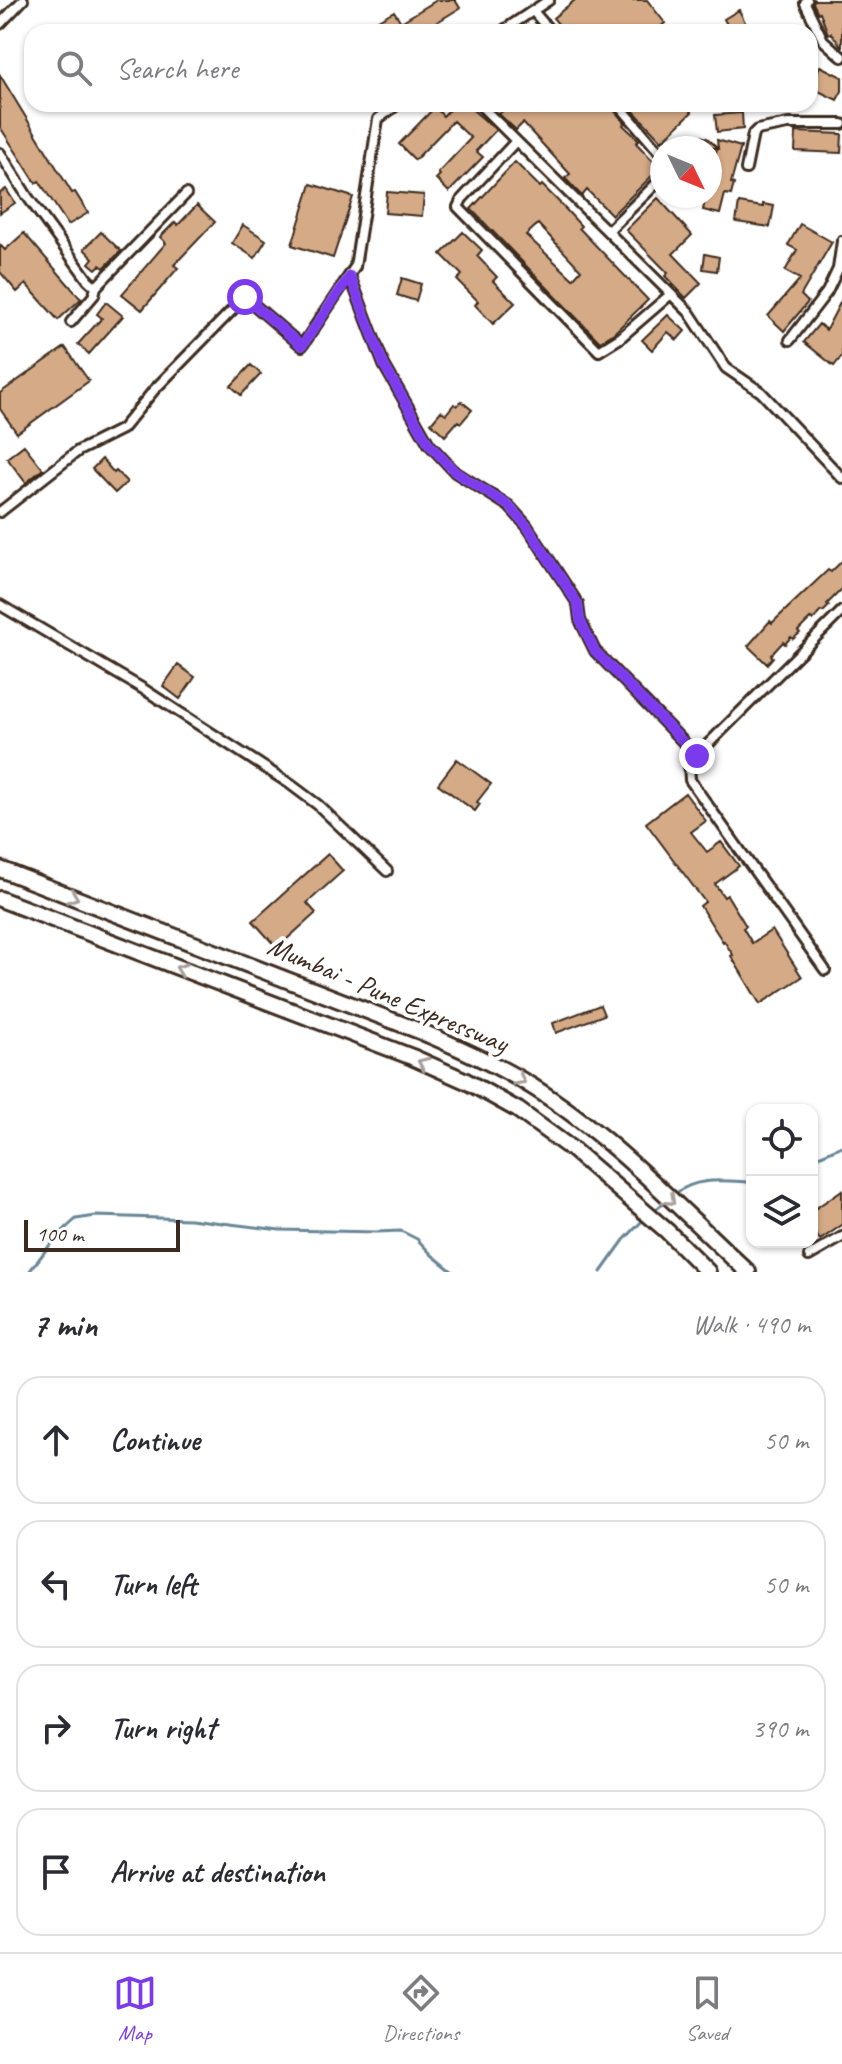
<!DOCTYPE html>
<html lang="en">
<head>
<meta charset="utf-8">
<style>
	body { margin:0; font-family:Caveat,sans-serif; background:#f7f7f7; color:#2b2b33 }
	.controls { position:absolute; right:24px; bottom:24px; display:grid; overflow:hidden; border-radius:16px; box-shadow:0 2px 6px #0004 }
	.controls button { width:72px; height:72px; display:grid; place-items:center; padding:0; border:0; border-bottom:2px solid #e1e1e2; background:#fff; color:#2b2b33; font:40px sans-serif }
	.compass { position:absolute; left:650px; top:136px; width:72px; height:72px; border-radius:50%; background:#fff; box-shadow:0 2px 6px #0004; rotate:133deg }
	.scale { position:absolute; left:24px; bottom:20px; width:156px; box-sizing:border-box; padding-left:8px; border:4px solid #3b2a1e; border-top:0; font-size:22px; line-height:28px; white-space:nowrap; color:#3b2a1e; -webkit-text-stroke:6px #fff; paint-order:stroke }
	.stop { position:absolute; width:24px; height:24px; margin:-18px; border:6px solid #7c3aed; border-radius:50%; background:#fff }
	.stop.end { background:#7c3aed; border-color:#fff; box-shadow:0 2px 8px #0008 }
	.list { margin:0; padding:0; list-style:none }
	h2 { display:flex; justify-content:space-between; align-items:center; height:104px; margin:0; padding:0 32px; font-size:34px }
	h2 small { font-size:26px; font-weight:400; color:#7c7c81 }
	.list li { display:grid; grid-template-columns:52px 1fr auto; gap:24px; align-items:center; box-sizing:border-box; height:128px; margin:0 16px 16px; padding:0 16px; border:2px solid #e1e1e2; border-radius:24px }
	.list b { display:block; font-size:30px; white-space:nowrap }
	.list em { font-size:26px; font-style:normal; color:#7c7c81 }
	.icon { flex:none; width:44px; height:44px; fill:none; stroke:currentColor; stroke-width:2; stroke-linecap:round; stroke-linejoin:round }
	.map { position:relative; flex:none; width:842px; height:1272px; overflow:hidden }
	.search { position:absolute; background:#fff; box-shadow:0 2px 6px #0004; left:24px; right:24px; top:24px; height:88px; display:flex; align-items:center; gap:20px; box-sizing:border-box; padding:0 28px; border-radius:24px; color:#7c7c81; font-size:30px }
	.sheet { height:680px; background:#fff }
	nav { display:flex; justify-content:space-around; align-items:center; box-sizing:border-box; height:112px; border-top:2px solid #e1e1e2; background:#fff; font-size:22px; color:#7c7c81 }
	nav a { display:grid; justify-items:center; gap:4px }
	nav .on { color:#7c3aed }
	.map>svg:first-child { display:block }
</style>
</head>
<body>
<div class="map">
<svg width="842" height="1272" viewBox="0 0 842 1272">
	<rect width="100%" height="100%" fill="#fff"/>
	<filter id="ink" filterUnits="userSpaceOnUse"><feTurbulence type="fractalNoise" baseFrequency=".0125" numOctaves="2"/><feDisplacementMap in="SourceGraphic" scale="16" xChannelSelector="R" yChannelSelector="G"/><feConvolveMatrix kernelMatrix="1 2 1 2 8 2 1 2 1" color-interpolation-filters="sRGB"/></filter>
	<g filter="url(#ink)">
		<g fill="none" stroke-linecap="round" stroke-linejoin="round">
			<path stroke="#688696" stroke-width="3" d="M812 1159 842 1146
				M675 1194C696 1176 726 1181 752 1182
				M653 1212 666 1201
				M29 1272 56 1237 76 1219 96 1216 190 1219 280 1230 377 1232 401 1231 417 1239 432 1255 453 1272
				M601 1272 624 1240 644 1219"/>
		</g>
		<path fill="#d5aa86" stroke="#3b2a1e" stroke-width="2" fill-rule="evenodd" d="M437 0H455L460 8 421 32H357L394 11 401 22Z
			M575 0H647L665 23 654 32H565L553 18Z
			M814 0H842V47L831 33 828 34 820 12 818 13 813 3Z
			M739 10 747 26 736 32H731L724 19Z
			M820 66 842 77V91L837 100 810 87Z
			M0 75 72 193 75 192 88 213 68 225 39 181 36 183 0 127Z
			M455 104H466L496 130 476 151 483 157 449 192 436 179 440 175 438 173 471 138 453 121 415 160 399 144 435 107 443 116Z
			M510 104H611L613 109 625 123 623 125 639 140 636 143 660 168 612 215 587 190 582 196 575 189 565 178 570 174 523 123 516 130 499 114Z
			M627 104H685L692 112 662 141Z
			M742 113 743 129 717 132 715 115Z
			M796 132 842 134 841 153 795 151Z
			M700 136 707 138 718 148 717 140 741 147 731 183 734 184 731 195 725 194 720 214 703 210 706 196H710V172L717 148H687Z
			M515 162 540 187 542 185 559 202 581 226 579 228 648 300 614 333 600 342 471 209ZM538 224 581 270 573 279 526 235Z
			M311 184 353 197 333 258 292 245Z
			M6 189 15 203 0 213V193Z
			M387 192 424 195 422 216 385 213Z
			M658 198 692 235 673 254 701 283 686 298 665 276 668 273 626 230Z
			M739 203 763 207V204L774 206 770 227 736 222Z
			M197 205 215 222 174 265 178 268 142 310 122 294 166 243 160 237 175 222 178 225Z
			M800 224 832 242 801 295 808 302 784 331 768 316 800 279 785 271 797 250 788 245Z
			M243 225 266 240 255 258 232 243Z
			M101 232 121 251 104 268 100 265 96 269 89 263 93 258 84 249Z
			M463 232 482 250 477 256 497 277 493 281 515 303 493 324 475 305 478 301 457 280 462 275 441 254Z
			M24 233 81 299 58 320 26 284 17 292 0 272V245L5 250Z
			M705 254 719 257 717 271 703 269Z
			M402 278 421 284 416 301 397 295Z
			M842 299V356L834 366 804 342 819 324 826 330Z
			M106 302 123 316 89 354 78 344 102 318 97 314Z
			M668 315 685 331 677 340 668 332 652 350 642 340Z
			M65 347 89 381 17 433 0 409V393Z
			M251 365 261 374 241 395 231 386Z
			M461 401 472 410 461 423 458 421 445 436 431 423 441 411 446 414 454 404 457 406Z
			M24 445 43 469 26 483 7 458Z
			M102 459 114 473 116 471 127 482 115 493 92 469Z
			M842 561V589L827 604 829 606 823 612 821 611 813 620 811 618 798 631 800 633 793 639 791 637 785 644 783 642 771 655 773 657 767 664 748 646 770 621 772 623 828 570 831 572Z
			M178 665 195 677 180 699 163 686Z
			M457 759 491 784 477 802 480 804 475 811 438 784Z
			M685 793 706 821 691 832 707 852 721 842 739 866 715 884 724 897 727 895 746 926 743 928 752 943 772 930 802 977 760 1004 731 956 733 955 724 941 723 942 700 906 705 902 646 823Z
			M328 854 343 871 307 903 316 913 277 948 253 921Z
			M600 1005 604 1015 556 1033 553 1023Z
			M842 1190V1225L820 1240 812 1228V1211Z"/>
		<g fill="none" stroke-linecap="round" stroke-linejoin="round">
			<defs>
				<path id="minor" d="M807 0 805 3 823 40 842 57
					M533 11 551 32
					M0 24 23 0
					M501 32 549 0
					M479 104 689 312 726 368 761 392 842 478
					M618 104 662 155
					M516 141 462 199 458 207 599 351 620 338 671 294
					M0 153 27 196 88 280 96 287
					M746 169 753 134 757 130 788 124H842
					M608 231 662 178
					M350 276 384 365 429 444 455 472 509 506 527 526 578 604 580 620 595 651 697 756
					M71 322 94 295 96 287 186 194
					M790 340 827 292 838 269 842 241
					M0 512 78 451 122 429 154 390 245 297 302 346 355 267 378 119 398 104
					M0 605 145 690 290 784 318 805 387 871
					M825 970 690 780 689 763 842 611
					M809 1256 842 1237"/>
				<path id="motorway" d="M0 869 422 1032C460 1048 498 1065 533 1087 610 1135 681 1210 748 1272
					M0 899 412 1057 466 1081 518 1110 573 1150 667 1231 708 1272"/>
			</defs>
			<use href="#minor" stroke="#3b2a1e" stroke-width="14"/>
			<use href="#motorway" stroke="#3b2a1e" stroke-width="20"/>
			<use href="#minor" stroke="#fff" stroke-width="8"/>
			<use href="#motorway" stroke="#fff" stroke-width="14"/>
		</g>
		<defs><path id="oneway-chevron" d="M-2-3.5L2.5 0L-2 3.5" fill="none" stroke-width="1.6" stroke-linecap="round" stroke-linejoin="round" transform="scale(2)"/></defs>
		<g stroke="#a79f9a">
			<use href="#oneway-chevron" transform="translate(73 897) rotate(21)"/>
			<use href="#oneway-chevron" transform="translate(181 969) rotate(-159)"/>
			<use href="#oneway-chevron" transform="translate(423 1063) rotate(-156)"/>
			<use href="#oneway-chevron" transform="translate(520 1080) rotate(29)"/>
			<use href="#oneway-chevron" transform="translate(670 1200) rotate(43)"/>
		</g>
	</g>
	<g fill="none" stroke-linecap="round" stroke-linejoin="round" filter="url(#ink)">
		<path stroke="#7c3aed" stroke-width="10" d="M245 297 302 346 350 276 384 365 429 444 455 472 509 506 527 526 578 604 580 620 595 651 697 756"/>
	</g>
	<g text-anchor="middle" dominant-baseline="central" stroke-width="8" stroke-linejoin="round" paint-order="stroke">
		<g font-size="28" fill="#3b2a1e" stroke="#fff">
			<text transform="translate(388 994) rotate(23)">Mumbai - Pune Expressway</text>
		</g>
	</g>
</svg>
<div class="controls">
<button><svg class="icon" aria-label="locate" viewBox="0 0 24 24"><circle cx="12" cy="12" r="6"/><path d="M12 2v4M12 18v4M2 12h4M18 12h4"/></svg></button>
<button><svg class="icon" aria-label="layers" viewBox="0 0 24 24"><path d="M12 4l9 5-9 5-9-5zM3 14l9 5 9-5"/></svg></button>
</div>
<svg class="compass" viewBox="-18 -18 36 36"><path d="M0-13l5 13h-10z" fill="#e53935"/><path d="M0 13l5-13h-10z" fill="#7c7c81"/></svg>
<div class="scale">100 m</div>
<div class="stop" style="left:245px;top:297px"></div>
<div class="stop end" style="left:697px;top:756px"></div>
<div class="search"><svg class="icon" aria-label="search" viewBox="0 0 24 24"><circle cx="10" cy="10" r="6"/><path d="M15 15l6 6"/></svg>Search here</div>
</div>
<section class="sheet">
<h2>7 min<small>Walk · 490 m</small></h2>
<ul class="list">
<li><svg class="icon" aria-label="ahead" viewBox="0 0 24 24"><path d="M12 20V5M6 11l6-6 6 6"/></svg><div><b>Continue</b></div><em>50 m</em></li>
<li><svg class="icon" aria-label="left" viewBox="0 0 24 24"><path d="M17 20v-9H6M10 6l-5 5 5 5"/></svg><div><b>Turn left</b></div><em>50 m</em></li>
<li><svg class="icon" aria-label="right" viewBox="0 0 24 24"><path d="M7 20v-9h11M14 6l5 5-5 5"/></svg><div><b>Turn right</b></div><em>390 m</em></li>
<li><svg class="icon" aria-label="arrive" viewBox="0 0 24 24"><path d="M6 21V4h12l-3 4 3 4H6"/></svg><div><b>Arrive at destination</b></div></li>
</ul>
</section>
<nav>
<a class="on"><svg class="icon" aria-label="map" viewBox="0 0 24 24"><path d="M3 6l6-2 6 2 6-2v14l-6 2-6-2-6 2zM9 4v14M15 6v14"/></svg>Map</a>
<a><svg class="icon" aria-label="directions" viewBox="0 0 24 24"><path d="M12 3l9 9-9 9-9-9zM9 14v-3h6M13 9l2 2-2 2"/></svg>Directions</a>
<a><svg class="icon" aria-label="saved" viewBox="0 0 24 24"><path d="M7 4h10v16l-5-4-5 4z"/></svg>Saved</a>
</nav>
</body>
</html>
